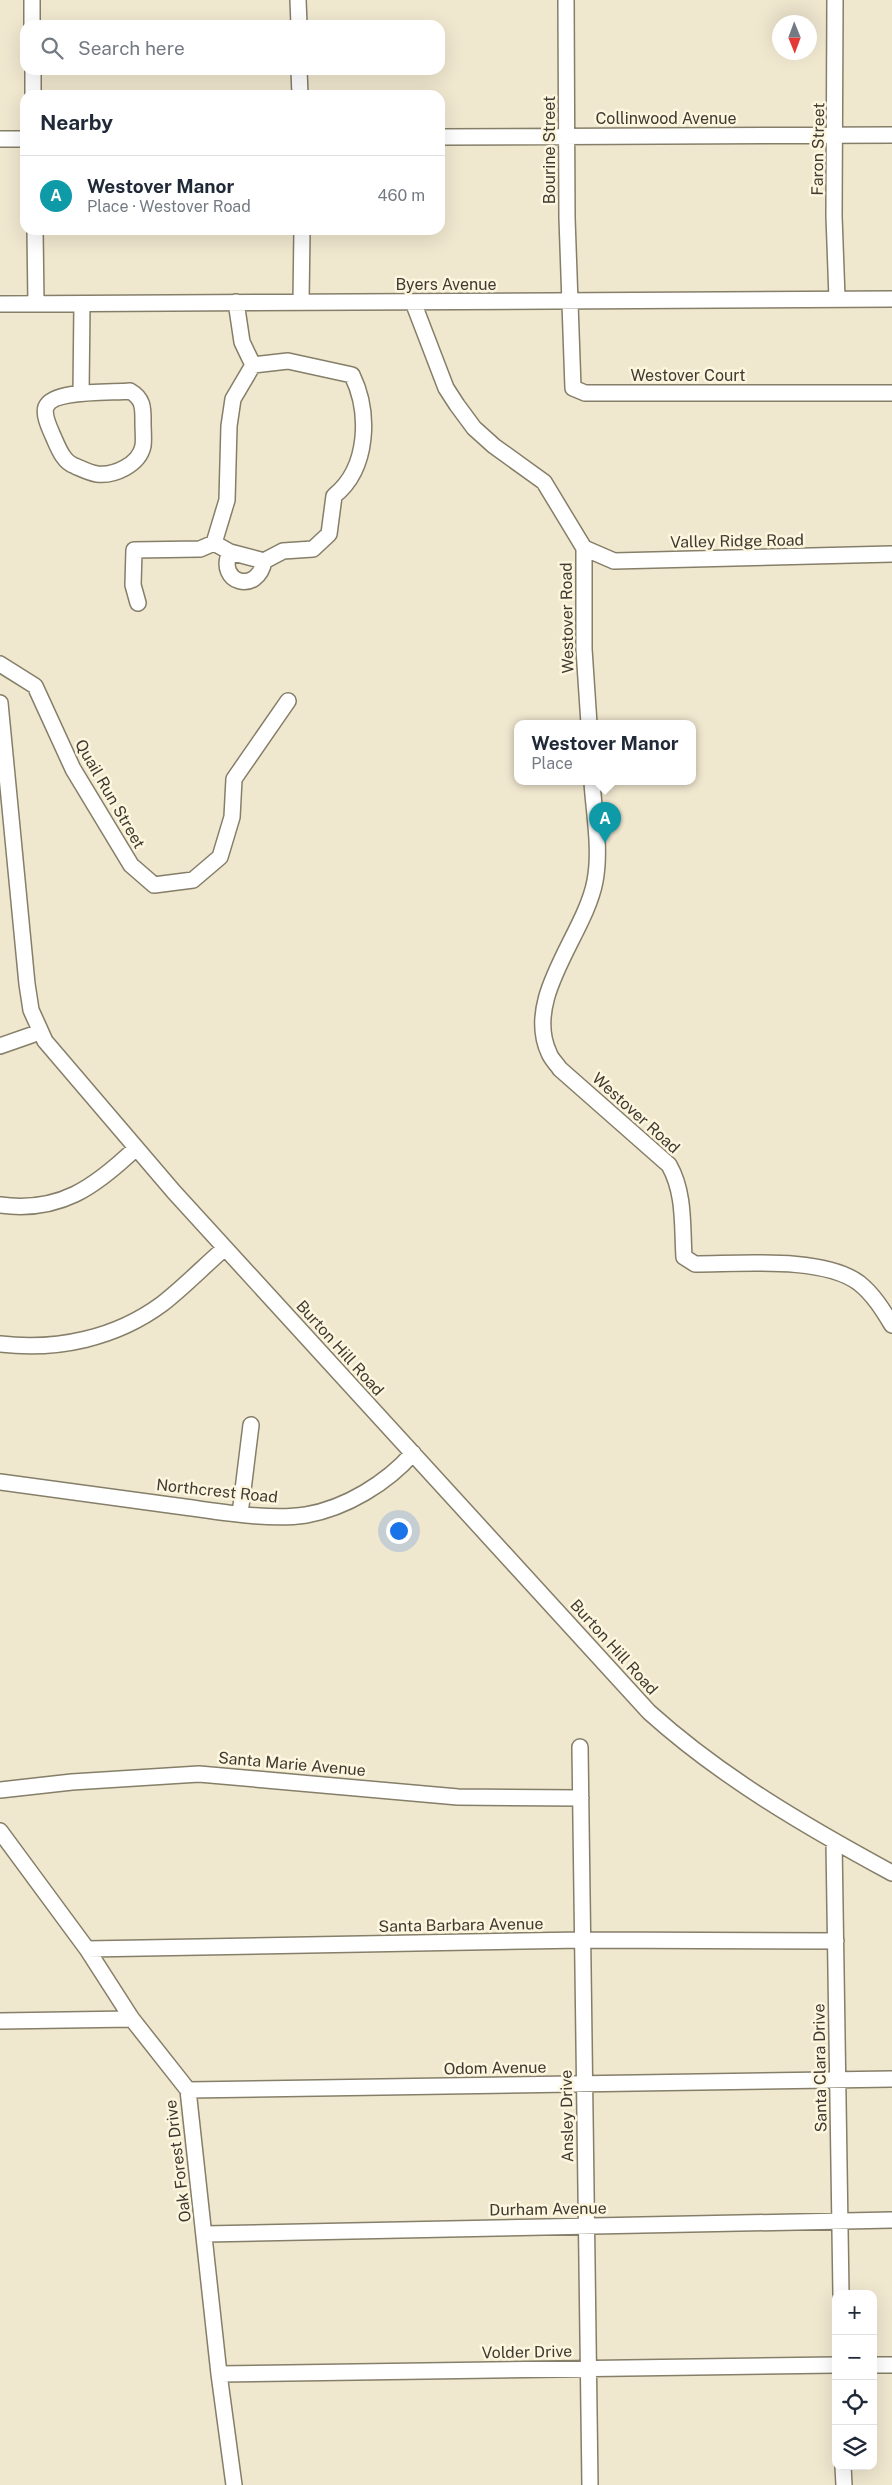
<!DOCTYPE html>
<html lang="en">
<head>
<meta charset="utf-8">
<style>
	body { margin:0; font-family:"Public Sans",sans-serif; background:#f6f6f7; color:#1f2937 }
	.controls { position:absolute; right:15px; bottom:15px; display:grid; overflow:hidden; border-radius:10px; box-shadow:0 5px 20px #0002 }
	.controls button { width:45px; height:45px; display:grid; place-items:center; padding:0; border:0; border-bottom:1px solid #e0e1e3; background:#fff; color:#1f2937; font:25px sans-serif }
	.compass { position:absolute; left:772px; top:15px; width:45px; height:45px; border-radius:50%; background:#fff; box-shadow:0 5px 20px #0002; rotate:179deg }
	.you { position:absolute; left:398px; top:1530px; width:18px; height:18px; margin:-12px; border:4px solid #fff; border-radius:50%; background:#1a73e8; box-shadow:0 0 0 8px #1a73e833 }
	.badge { display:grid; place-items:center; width:32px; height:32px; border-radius:50%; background:#3f8787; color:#fff; font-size:16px; font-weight:700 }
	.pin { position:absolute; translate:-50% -41px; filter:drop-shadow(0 1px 2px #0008) }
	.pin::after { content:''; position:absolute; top:26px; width:18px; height:15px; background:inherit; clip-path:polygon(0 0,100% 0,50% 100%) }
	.popup { position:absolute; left:514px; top:720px; width:182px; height:65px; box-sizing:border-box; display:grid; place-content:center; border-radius:10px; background:#fff; filter:drop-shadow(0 1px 4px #0005); font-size:16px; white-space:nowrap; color:#747a83 }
	.popup b { font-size:19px; color:#1f2937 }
	.popup::after { content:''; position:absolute; left:50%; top:100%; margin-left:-10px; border:10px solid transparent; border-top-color:#fff }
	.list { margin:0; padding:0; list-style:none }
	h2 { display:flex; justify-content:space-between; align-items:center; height:65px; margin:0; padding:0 20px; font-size:21px }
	h2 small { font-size:16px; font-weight:400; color:#747a83 }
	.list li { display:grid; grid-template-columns:32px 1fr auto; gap:15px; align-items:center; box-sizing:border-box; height:80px; padding:0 20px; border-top:1px solid #e0e1e3 }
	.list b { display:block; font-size:19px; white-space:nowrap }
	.list p { margin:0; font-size:16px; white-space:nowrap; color:#747a83 }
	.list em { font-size:16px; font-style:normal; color:#747a83 }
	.icon { flex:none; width:28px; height:28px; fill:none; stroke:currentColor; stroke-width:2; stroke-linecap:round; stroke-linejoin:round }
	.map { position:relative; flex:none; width:892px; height:2485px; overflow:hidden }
	.search { position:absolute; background:#fff; box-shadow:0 5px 20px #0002; left:20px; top:20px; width:425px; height:55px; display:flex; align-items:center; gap:12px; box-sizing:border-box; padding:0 18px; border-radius:15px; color:#747a83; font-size:19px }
	.panel { position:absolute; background:#fff; box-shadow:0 5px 20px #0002; left:20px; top:90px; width:425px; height:145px; border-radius:15px }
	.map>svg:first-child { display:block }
</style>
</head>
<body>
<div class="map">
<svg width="892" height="2485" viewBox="0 0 892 2485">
	<rect width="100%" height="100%" fill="#f0e7cf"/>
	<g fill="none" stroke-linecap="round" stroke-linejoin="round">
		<defs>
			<path id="minor" d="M32 0V25
				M298 0 299 25
				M566 0 567 218 573 388 585 393H892
				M835 0 834 216 837 298
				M33 70V95
				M299 70 300 95
				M440 137 892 135
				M0 139H25
				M35 230 36 304
				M301 302 302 230
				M413 302 446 388 457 405 474 428 494 446 544 482 584 548V649L589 724
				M0 304 892 299
				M130 391C144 399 143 409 143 423 143 431 144 440 143 446 139 465 114 476 97 474 90 473 82 469 75 466 63 462 58 447 53 436 50 429 43 415 46 407 53 389 113 393 130 391Z
				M81 393 82 304
				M214 543 230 552 264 561 283 551 313 549 329 534 334 496C369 468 370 412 352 375L288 361 253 365
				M584 548 614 561 892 554
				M230 552C216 583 258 595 264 561
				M138 603 133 585 134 550 200 549 214 543 227 500 229 426 233 399 253 365 242 342 236 302
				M0 664 35 686 73 769 131 865 154 885 193 880 220 857 232 817 234 779 288 701
				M0 703 27 984 31 1010 45 1041 174 1192 649 1712C721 1777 807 1827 892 1873
				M592 782C594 814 601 849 595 881 585 935 523 997 549 1053 551 1059 557 1064 560 1069L669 1165C685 1193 682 1226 684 1257L695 1264C740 1264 823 1256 859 1283 873 1294 883 1310 892 1325
				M0 1046 40 1032
				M0 1205C60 1213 95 1187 136 1148
				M0 1344C57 1351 116 1338 162 1304 184 1287 204 1266 225 1248
				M0 1482C59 1490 118 1498 177 1506 216 1511 268 1521 306 1515 346 1508 387 1483 413 1453
				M240 1514 251 1425
				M580 1747 590 2485
				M0 1790 72 1782 199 1774 458 1797 581 1798
				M0 1831 87 1949 132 2019 188 2090 219 2374 234 2485
				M834 1842 841 2294
				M87 1949 582 1940 836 1941
				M0 2021 132 2019
				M188 2090 892 2079
				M205 2234 892 2220
				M873 2365H892
				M219 2374 836 2365
				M843 2466 844 2485"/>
		</defs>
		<use href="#minor" stroke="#857e68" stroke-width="18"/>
		<use href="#minor" stroke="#fff" stroke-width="15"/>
	</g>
	<g text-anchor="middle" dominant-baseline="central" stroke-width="5" stroke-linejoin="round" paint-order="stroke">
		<g font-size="16" fill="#3e3a31" stroke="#fdf5dd">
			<text x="666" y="118">Collinwood Avenue</text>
			<text transform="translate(818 149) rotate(-89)">Faron Street</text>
			<text transform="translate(549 150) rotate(-90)">Bourine Street</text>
			<text x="446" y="284">Byers Avenue</text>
			<text x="688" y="375">Westover Court</text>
			<text transform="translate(737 541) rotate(-1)">Valley Ridge Road</text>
			<text transform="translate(567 618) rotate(-91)">Westover Road</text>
			<text transform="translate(110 794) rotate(60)">Quail Run Street</text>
			<text transform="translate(636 1113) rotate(42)">Westover Road</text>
			<text transform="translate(340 1348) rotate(48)">Burton Hill Road</text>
			<text transform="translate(217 1491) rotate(6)">Northcrest Road</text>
			<text transform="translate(614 1647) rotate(48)">Burton Hill Road</text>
			<text transform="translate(292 1764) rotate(5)">Santa Marie Avenue</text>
			<text transform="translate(461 1925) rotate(-1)">Santa Barbara Avenue</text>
			<text transform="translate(495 2068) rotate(-1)">Odom Avenue</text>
			<text transform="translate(820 2068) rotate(-91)">Santa Clara Drive</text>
			<text transform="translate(567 2116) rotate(-91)">Ansley Drive</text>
			<text transform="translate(178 2161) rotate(-97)">Oak Forest Drive</text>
			<text transform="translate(548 2209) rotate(-1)">Durham Avenue</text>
			<text transform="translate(527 2352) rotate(-1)">Volder Drive</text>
		</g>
	</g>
</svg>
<div class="controls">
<button>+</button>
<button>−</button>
<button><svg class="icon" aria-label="locate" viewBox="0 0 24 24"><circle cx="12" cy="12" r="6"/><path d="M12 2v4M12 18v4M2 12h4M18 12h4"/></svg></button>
<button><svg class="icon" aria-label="layers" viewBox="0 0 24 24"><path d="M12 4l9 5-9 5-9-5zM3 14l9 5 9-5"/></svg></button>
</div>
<svg class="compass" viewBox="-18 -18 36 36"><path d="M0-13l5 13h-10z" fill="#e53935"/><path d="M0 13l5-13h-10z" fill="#747a83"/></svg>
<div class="you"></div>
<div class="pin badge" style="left:605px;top:843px;background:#0f9aa8">A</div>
<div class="popup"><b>Westover Manor</b>Place</div>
<div class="search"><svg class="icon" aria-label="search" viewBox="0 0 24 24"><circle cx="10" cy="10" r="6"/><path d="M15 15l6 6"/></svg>Search here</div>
<section class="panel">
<h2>Nearby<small></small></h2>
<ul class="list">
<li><span class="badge" style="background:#0f9aa8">A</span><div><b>Westover Manor</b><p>Place · Westover Road</p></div><em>460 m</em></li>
</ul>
</section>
</div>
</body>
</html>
